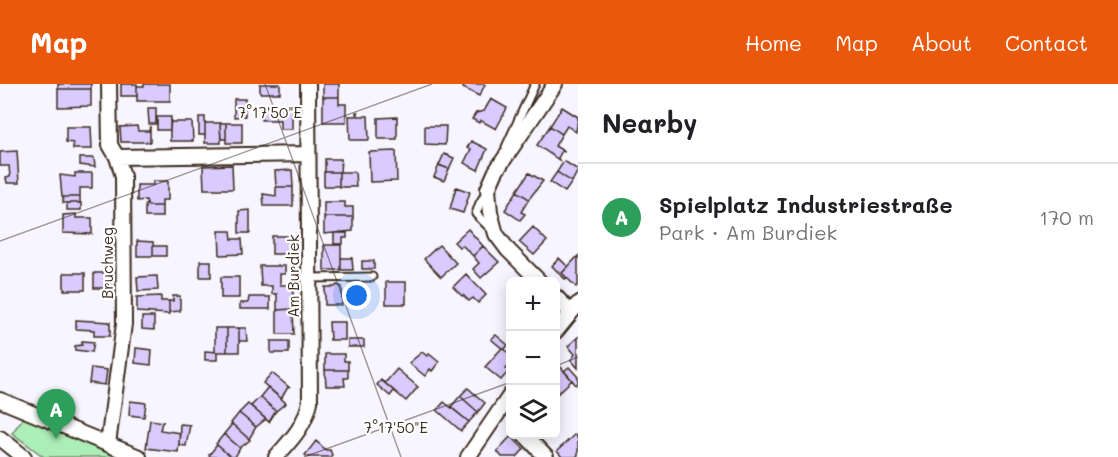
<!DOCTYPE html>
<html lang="en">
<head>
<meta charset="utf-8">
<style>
	body { margin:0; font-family:Mali,sans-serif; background:#f6f6f6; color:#202124 }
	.controls { position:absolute; right:18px; bottom:18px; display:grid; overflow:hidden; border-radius:9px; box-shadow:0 3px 15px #0003 }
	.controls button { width:54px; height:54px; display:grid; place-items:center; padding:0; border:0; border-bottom:2px solid #e0e0e0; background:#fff; color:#202124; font:30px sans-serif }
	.you { position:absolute; left:357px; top:212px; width:21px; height:21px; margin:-15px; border:4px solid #fff; border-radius:50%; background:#1a73e8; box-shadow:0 0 0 9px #1a73e833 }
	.badge { display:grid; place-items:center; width:39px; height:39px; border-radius:50%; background:#ea580c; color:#fff; font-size:20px; font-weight:700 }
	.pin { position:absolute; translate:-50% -50px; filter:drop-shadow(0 2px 3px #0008) }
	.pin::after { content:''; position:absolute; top:32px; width:21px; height:18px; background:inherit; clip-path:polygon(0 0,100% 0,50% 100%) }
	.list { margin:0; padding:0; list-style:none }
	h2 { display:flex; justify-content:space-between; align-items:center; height:78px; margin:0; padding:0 24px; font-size:26px }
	h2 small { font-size:20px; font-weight:400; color:#757577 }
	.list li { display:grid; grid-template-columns:39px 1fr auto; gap:18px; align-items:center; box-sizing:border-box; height:108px; padding:0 24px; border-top:2px solid #e0e0e0 }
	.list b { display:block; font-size:22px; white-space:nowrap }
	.list p { margin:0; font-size:20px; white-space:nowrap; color:#757577 }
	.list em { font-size:20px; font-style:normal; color:#757577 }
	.icon { flex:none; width:33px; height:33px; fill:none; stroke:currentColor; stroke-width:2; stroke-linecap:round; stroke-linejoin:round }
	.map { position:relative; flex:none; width:578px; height:373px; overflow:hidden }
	header { display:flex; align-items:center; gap:36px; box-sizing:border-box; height:84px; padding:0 30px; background:#ea580c; color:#fff }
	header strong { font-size:28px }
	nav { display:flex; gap:33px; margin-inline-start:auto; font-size:21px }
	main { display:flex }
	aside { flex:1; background:#fff }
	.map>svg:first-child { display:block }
</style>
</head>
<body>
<header>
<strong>Map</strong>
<nav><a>Home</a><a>Map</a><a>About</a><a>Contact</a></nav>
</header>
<main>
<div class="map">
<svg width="578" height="373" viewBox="0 0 578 373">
	<rect width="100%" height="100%" fill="#f7f5ff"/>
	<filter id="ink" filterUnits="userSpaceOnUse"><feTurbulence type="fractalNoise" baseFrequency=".0167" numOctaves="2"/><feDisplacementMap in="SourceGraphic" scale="12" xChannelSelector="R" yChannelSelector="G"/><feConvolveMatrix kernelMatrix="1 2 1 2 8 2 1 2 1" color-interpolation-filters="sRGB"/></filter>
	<g filter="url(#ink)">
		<path fill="#aceeb7" stroke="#748c6a" stroke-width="1.5" d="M28 327 133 373H44L12 349Z"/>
		<path fill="#d9cbfe" stroke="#3b2a1e" stroke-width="1.5" d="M58 0H91V5H58Z
			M121 0H137V12H121Z
			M144 0H170V17H137V2H144Z
			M260 0H280V9H260Z
			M323 0H339V13H323Z
			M465 0H484L485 1 479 12 463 4Z
			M58 5H91V22L58 23Z
			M323 13H339V20H346V38H323Z
			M234 15H245V32L234 33Z
			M491 15 507 24 496 45 480 36 479 39 472 35 476 29 484 27Z
			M272 20H292V45H280V36H261V22H272Z
			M562 23 578 33 576 48 567 42 562 50 550 42Z
			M148 24H156V40H149Z
			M356 28H358V32H368L369 56H350L349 32H356Z
			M157 33H171L170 46H157Z
			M199 33H205V51H199Z
			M397 33V55H378V34Z
			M170 38H192L193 57H170Z
			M205 39H220L221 59H205Z
			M220 39H226V55H221Z
			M226 39H242V59H226Z
			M137 42 138 47H149L150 42V58H121L120 43Z
			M425 42H446L445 61 425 60Z
			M550 42 562 50 555 62 565 68 562 67 558 74 559 76 537 61Z
			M66 43H91L92 65H73V59L66 58Z
			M471 57 487 65 478 86 464 79 471 65 467 64Z
			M17 67 19 99H7L6 94 10 93 9 82H0V68Z
			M396 67 397 97 370 98 369 68Z
			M444 70 454 74 449 85 439 81Z
			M80 74H94L95 83 80 81Z
			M325 75H341L340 88H325Z
			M564 77 578 86 572 98 557 88Z
			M232 81 233 105H204L203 82Z
			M439 81 449 85 444 97 434 93Z
			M292 86 293 103H276L275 87Z
			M324 88H339V102H324Z
			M339 88H355L356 103H339Z
			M557 88 572 98 565 108 550 98Z
			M75 89H92V104H80V113H62L60 91 75 93Z
			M529 89 543 97 529 115 517 107Z
			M153 97H168V116H162V122H148L146 116 137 117V101H153Z
			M276 103H293V122H264L263 110 276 112Z
			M456 103 470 108 463 129 450 125Z
			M517 107 529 115 521 128 525 130 520 136 505 126Z
			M63 113H80V119H63Z
			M324 118H345V123H353V133H324Z
			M67 119H81V126H67Z
			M146 120 148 122H162V133H145V121Z
			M250 126V149H239V127Z
			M76 130V134H92V150L63 149V131Z
			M324 133H353V147L324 150Z
			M533 143 547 157 534 171 519 158Z
			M468 145 483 162 473 172 462 161 459 163 454 158Z
			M219 147H231L232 155H242L243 170 220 171Z
			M334 149H347V154H343V160H334Z
			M272 152H289V170H272Z
			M137 157 153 158V172H137Z
			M324 161H341V186H324Z
			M439 161 456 179 441 193 424 175Z
			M153 162H166V172H153Z
			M483 162 499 178 481 194 473 185 479 179 473 172Z
			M578 172V201L576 203 562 189Z
			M341 174H352L353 186H341Z
			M559 174 568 183 562 189 567 194 565 195 552 182Z
			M200 177H211V193H200Z
			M362 177H374V185H362Z
			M260 182H285V190H280V201H293V225L277 226V210H272V202H261Z
			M64 189H85V206H64Z
			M94 189H110V204H94Z
			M466 190 486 211 478 219 473 214 469 217 463 211 462 212 453 203Z
			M157 192 158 206 138 207 137 193Z
			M221 193H239V214H221Z
			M386 198H406V220H386Z
			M337 201 342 203V221H325V203H335Z
			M161 212V217H169V230L137 228V213Z
			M173 212H180V227L169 228V217H173Z
			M249 213H270V225H240V219H248Z
			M293 225 294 250H277V226Z
			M142 233H154V246L142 245Z
			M76 236 110 238V252H94V246L76 245Z
			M329 238H345V256H330Z
			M215 244H227V268H215Z
			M227 244H239V268H227Z
			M239 244H246L247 257H239Z
			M496 251 508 261 504 266 491 255Z
			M578 253V284L571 276 575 270 568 262Z
			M348 256H364V263H348Z
			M82 257 94 258 92 268 75 266V262L82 261Z
			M271 257H289V269H271Z
			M136 264 152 266 151 281 135 279Z
			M502 264 511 271V280L506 285 509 287 501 296 485 283Z
			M205 267 217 268V276H205Z
			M422 268 427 272 429 270 439 278 432 287 430 285 425 292 409 279Z
			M325 270H344V277H348V286H325Z
			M559 281 572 296 556 311V284Z
			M569 283 578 293V299L576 301 564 287Z
			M91 284 107 286 105 301 89 299Z
			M397 285 418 303 406 317 385 299Z
			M325 286H348V294H344L345 302H326Z
			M272 289 290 304 288 303 281 315 263 299Z
			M381 296 394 307 390 312 377 301Z
			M268 303 286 319 276 327 260 313Z
			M468 304 485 319 478 328 460 312Z
			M460 312 478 328 469 338 451 323Z
			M260 313 276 327 269 338 251 322Z
			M130 317 146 319 144 333 129 331Z
			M444 318 469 338 461 347 437 326Z
			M248 320 266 335 256 343 239 329Z
			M239 329 256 343 249 355 231 339Z
			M150 336 164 338H162L160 346 180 349 178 368 146 364Z
			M180 340 190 341 186 362 179 361Z
			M232 340 250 356 240 364 224 350Z
			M224 350 240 364 235 373H231L216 360Z
			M575 350 578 354V371L576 373H562L557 367Z
			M511 352 524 365 517 373H502L497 367Z
			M316 357 326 366H330L332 371 330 373H308L305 371Z
			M217 361 231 373H211L209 371Z"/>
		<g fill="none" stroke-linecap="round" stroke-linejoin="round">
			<defs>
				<path id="service" d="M506 63 535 0
					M487 107 480 119 476 130 493 147
					M309 194 372 193"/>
				<path id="minor" d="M117 73 308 70
					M540 198 508 166 496 150 490 128 488 105 496 87 555 0
					M556 213 570 228
					M556 247 578 220
					M0 316 139 373
					M524 350 546 373
					M0 354 24 373
					M108 360 124 240 123 92 117 73 110 61 109 0
					M276 373C293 354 304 343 310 318L308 0
					M468 373 511 310"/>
			</defs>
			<use href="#service" stroke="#3b2a1e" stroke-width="11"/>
			<use href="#minor" stroke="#3b2a1e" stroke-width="18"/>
			<use href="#service" stroke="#fff" stroke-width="7"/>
			<use href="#minor" stroke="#fff" stroke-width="14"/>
		</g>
	</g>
	<path fill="none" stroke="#3b2a1e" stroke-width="1.5" stroke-opacity="0.45" d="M265 0 401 373M0 157 432 0M556 282 578 273M304 373 511 298"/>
	<g text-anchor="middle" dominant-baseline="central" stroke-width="4.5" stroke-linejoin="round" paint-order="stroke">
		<g font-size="15" fill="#3b2a1e" stroke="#fff">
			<text transform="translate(107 179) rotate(-90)">Bruchweg</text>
			<text transform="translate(293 192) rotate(-90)">Am Burdiek</text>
		</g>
	</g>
	<g font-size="15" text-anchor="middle" fill="#3b2a1e" stroke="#fff" stroke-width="4.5" stroke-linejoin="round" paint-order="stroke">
		<text x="270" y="34">7°17'50"E</text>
		<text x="396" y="349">7°17'50"E</text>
	</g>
</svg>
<div class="controls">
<button>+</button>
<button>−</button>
<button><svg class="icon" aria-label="layers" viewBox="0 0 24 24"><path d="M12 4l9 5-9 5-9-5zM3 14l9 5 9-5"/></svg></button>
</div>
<div class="you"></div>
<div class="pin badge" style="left:56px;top:355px;background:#2e9e5b">A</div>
</div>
<aside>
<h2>Nearby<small></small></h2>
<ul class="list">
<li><span class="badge" style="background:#2e9e5b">A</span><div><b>Spielplatz Industriestraße</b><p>Park · Am Burdiek</p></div><em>170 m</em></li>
</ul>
</aside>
</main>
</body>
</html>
